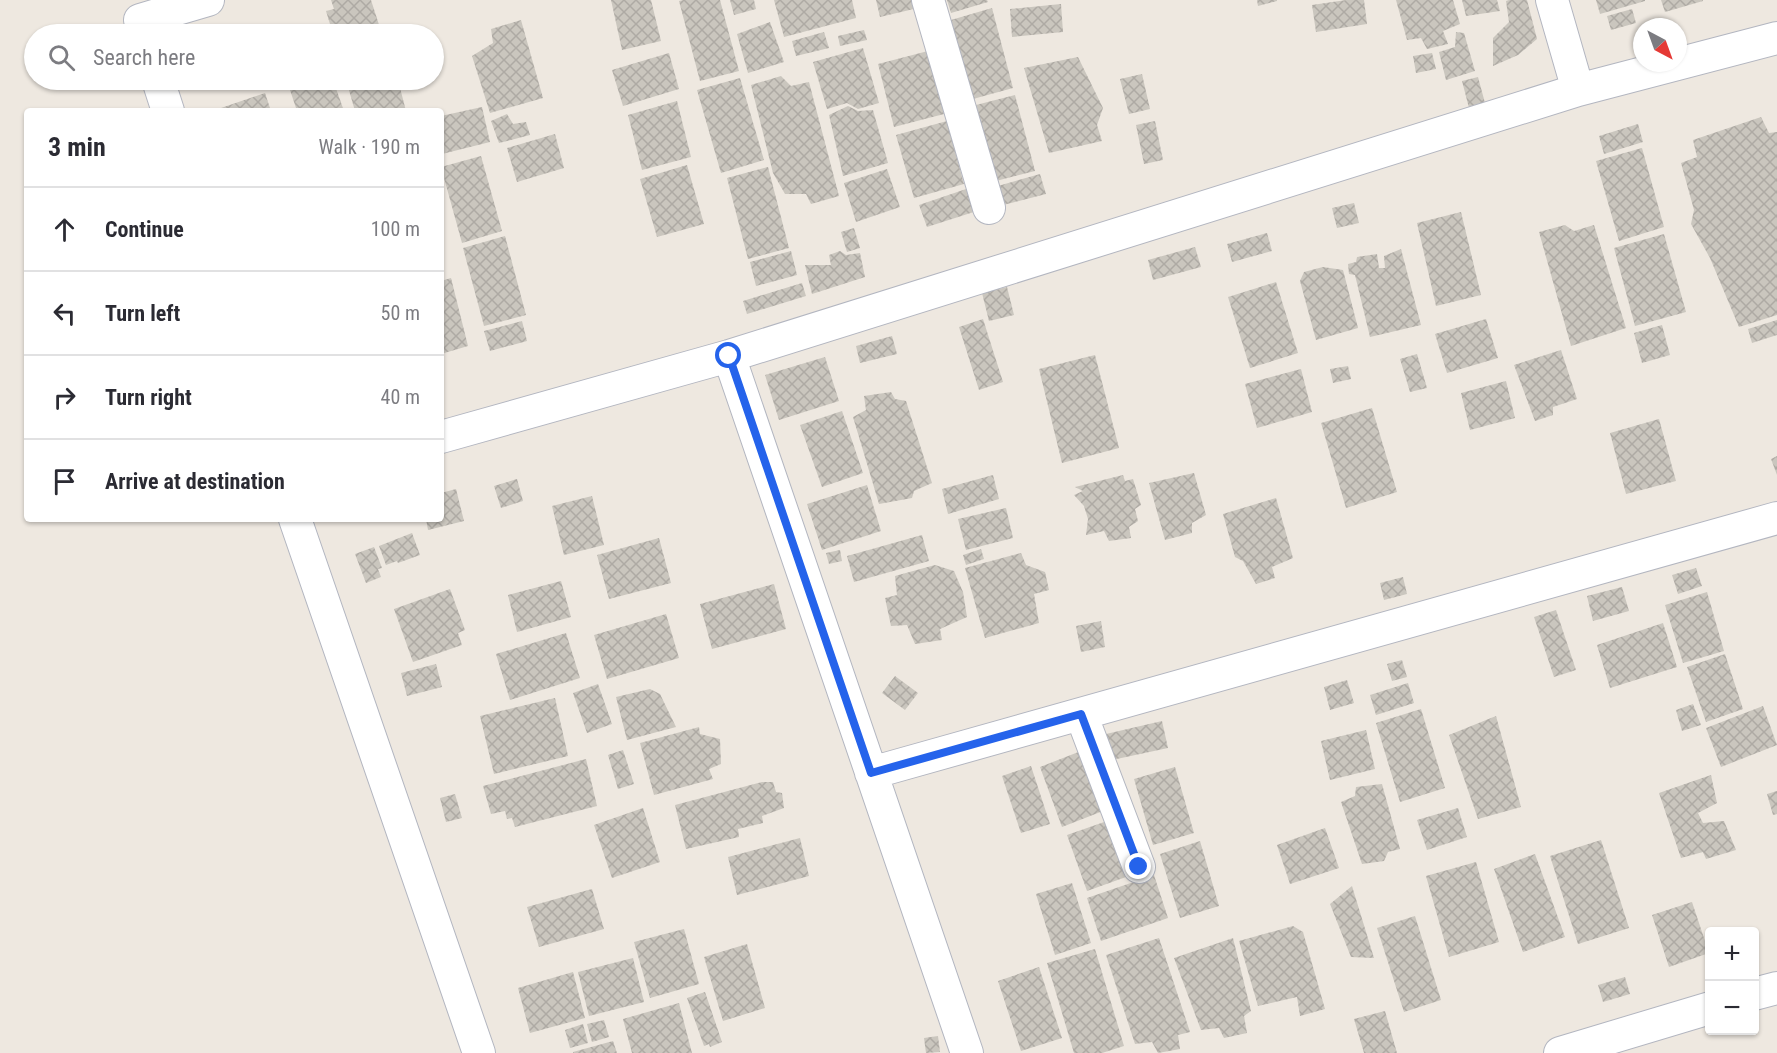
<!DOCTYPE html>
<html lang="en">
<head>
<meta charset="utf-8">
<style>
	body { margin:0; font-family:"Roboto Condensed",sans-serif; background:#f2f2f3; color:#2b2b33 }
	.controls { position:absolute; right:18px; bottom:18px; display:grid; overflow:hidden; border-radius:6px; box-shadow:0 2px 4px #0004 }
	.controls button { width:54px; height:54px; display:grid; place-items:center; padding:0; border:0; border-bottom:2px solid #e1e1e2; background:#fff; color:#2b2b33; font:30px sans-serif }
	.compass { position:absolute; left:1633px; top:18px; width:54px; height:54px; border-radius:50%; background:#fff; box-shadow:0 2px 4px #0004; rotate:139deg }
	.stop { position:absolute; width:18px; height:18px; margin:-14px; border:4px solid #2563eb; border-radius:50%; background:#fff }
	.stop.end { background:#2563eb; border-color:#fff; box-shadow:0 2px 6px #0008 }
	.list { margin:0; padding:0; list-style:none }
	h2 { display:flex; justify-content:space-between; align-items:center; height:78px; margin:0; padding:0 24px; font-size:26px }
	h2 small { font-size:20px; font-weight:400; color:#7c7c81 }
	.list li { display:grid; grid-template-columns:39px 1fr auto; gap:18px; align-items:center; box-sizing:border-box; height:84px; padding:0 24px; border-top:2px solid #e1e1e2 }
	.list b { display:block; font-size:22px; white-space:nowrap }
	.list em { font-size:20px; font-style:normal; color:#7c7c81 }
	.icon { flex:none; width:33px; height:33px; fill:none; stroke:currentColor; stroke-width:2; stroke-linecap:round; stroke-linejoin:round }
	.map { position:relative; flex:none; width:1777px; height:1053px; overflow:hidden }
	.search { position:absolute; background:#fff; box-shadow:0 2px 4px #0004; left:24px; top:24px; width:420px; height:66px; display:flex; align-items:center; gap:15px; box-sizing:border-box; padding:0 21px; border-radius:33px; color:#7c7c81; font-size:22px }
	.panel { position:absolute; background:#fff; box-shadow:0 2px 4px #0004; left:24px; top:108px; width:420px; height:414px; border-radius:6px }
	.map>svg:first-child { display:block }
</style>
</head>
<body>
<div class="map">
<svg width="1777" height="1053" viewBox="0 0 1777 1053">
	<defs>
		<pattern id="building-cross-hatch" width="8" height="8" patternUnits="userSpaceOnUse" patternTransform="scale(1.5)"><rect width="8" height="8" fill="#cac6be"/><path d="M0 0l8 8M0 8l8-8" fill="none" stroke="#aeaaa4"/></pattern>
	</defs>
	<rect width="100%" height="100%" fill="#eee8e0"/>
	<path fill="url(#building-cross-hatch)" d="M331 0H371L382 34H333L326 11 334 9Z
		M611 0H651L661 41 622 50Z
		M683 0H720L739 71 700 81 679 1Z
		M730 0H754L756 9 734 15Z
		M774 0H852L856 18 784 37Z
		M876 0H916L918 8 880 17Z
		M947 0H987L988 2 951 13Z
		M1257 0H1277V1L1258 6Z
		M1346 0H1364L1367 24 1316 32 1312 5Z
		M1396 0H1453L1460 24 1443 31 1448 44 1427 49 1421 38 1407 40Z
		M1462 0H1497L1500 11 1466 16Z
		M1509 0H1527L1537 39 1518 55 1493 66V38L1509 22 1506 1Z
		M1596 0H1645V1L1600 14Z
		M1661 0H1703V1L1665 12Z
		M1061 4 1063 32 1012 37 1010 9Z
		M992 8 1013 88 973 99 951 20Z
		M1632 9 1636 23 1611 30 1607 16Z
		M521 20 543 98 490 113 472 56 493 43 491 29Z
		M770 22 784 62 748 73 737 34Z
		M864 30 867 40 840 46 838 36Z
		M824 32 829 48 796 56 792 41Z
		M1456 32 1464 33 1475 71 1446 80 1439 52 1455 47Z
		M863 48 879 103 858 109 847 103 827 109 813 62Z
		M928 51 944 114 894 127 878 64Z
		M669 53 679 89 623 106 612 70Z
		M1432 53 1436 69 1416 73 1413 56Z
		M1078 57 1103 108 1097 125 1102 141 1049 153 1024 68Z
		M1142 74 1150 109 1129 114 1120 79Z
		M781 76 791 86 809 82 839 196 811 204 806 194H785L773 173 751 85Z
		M1478 77 1485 103 1469 108 1462 81Z
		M740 78 764 160 721 173 697 90Z
		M302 80H333L344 111H297L288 84Z
		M346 80H398L406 111H355Z
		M265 93 271 111H222L221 108Z
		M1015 95 1035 171 996 181 976 105Z
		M677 101 691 157 642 170 628 115Z
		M848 106 858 111 873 110 888 163 843 176 829 115Z
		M482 107 490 142 442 154 441 116Z
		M507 114 513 124 526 122 530 135 499 143 491 121Z
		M1761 117 1769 133 1777 132V315L1739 327 1710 258 1691 224 1694 210 1681 163 1697 157 1693 140Z
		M947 121 964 184 914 198 896 135Z
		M1155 121 1163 160 1144 164 1136 125Z
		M1638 124 1643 142 1604 154 1599 136Z
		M555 134 564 168 517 182 507 148Z
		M1642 148 1664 227 1619 241 1596 161Z
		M481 156 502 231 462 243 441 167Z
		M687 165 704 224 657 237 640 179Z
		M768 167 789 248 748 259 727 178Z
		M887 169 900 207 856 222 844 183Z
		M1040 174 1046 194 1003 205 998 186Z
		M972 187 980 210 927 227 919 205Z
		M1354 203 1359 223 1337 228 1332 208Z
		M1461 212 1481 295 1436 306 1417 223Z
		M1565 225 1574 231 1594 225 1626 328 1571 346 1539 232Z
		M854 228 860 248 847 252 841 232Z
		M1267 233 1272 251 1232 262 1227 244Z
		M1664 234 1686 312 1635 326 1614 248Z
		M505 236 526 315 484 326 463 248Z
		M1195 247 1201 267 1153 280 1148 260Z
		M1401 249 1421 325 1370 337 1355 275 1349 274 1348 264 1356 262 1357 257 1377 254 1379 268H1385L1384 256Z
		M791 251 797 275 756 286 750 262Z
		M840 251 846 255 860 253 865 277 812 294 805 265H831L829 255Z
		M1323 267 1343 270 1358 328 1316 340 1300 281 1304 272Z
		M451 278 468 346 441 354V281Z
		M1276 282 1298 353 1250 368 1228 297Z
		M802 283 806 296 747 314 743 301Z
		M1007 287 1014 315 989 321 982 293Z
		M983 319 1003 382 979 390 959 327Z
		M1486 319 1498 358 1447 373 1435 334Z
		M1777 320V335L1752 343 1748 329Z
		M522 321 527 341 490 351 484 331Z
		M1662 325 1670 355 1642 363 1634 333Z
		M892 336 897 354 860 363 856 346Z
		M1561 350 1577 399 1553 407V415L1535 421 1514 365Z
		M1417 354 1427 388 1410 392 1400 359Z
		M1095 355 1119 448 1062 463 1039 369Z
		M825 357 839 401 779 420 765 375Z
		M1348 366 1351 379 1333 383 1330 369Z
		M1301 369 1312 412 1257 428 1245 384Z
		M1506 381 1515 418 1470 430 1461 393Z
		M891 392 895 399 906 401 932 483 914 491 912 498 879 504 853 417 866 410 864 396Z
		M1372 408 1397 492 1346 508 1321 423Z
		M842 411 863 473 822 487 800 425Z
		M1659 419 1676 481 1626 494 1610 433Z
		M1777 456V475L1771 459Z
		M1194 473 1206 515 1192 523V533L1165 540 1149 483Z
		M993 475 999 499 948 514 942 489Z
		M1123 475 1125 481 1133 479 1141 505 1135 509 1138 521 1129 527 1131 538 1109 541 1104 531 1086 535 1088 519 1084 506 1074 495 1083 491 1075 487Z
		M517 479 523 501 501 508 494 486Z
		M867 485 881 531 822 550 807 504Z
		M456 489 464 521 428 530 426 519H441V493Z
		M592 496 604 545 564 555 552 506Z
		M1276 498 1293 558 1272 567 1275 578 1256 584 1243 561 1235 557 1223 514Z
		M1006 508 1013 538 966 550 958 519Z
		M412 533 420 555 398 563 397 561 386 565 379 546Z
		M922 535 929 561 854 582 847 556Z
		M659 538 671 583 609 599 597 555Z
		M374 547 382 568 378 569 381 577 366 583 355 554Z
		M981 549 984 559 966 565 963 555Z
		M840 550 842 561 829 564 826 553Z
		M1021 553 1026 565 1045 572 1049 590 1034 594 1039 623 985 638 965 568Z
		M935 565 954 571 963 592 967 617 940 629 942 640 915 644 907 625 891 626 885 598 897 595 895 576Z
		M1696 568 1702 586 1678 594 1672 575Z
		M1403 577 1407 594 1384 600 1380 583Z
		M561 581 571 617 517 632 508 595Z
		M774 584 786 629 712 649 700 604Z
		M1622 587 1629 611 1593 621 1587 596Z
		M450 589 465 630 458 633 462 645 413 662 394 609Z
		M1707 592 1724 651 1683 663 1665 605Z
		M1556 610 1576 670 1554 677 1534 617Z
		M666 614 679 658 607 679 594 635Z
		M1101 621 1105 647 1081 652 1076 626Z
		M1663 623 1677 667 1610 688 1597 645Z
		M566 633 580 678 510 700 496 654Z
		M1725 654 1743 709 1706 722 1687 667Z
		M1402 660 1407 677 1392 681 1387 664Z
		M436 664 442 687 407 696 401 673Z
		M895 676 918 693 905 710 882 693Z
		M1347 680 1354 703 1330 710 1324 687Z
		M1408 683 1414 703 1376 715 1370 695Z
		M598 684 612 724 587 733 573 693Z
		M650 689 660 694 676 727 627 740 616 697Z
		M555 698 568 756 494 774 480 716Z
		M1693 704 1701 725 1682 731 1676 710Z
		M1763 706 1777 745 1721 767 1706 728Z
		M1421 709 1445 788 1400 802 1376 723Z
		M1496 716 1521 807 1478 819 1449 735Z
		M1162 721 1168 748 1112 760 1106 734Z
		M699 727 700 734 720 739 721 764 709 769 713 779 654 795 640 743Z
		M1366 730 1375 769 1330 780 1321 741Z
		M623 750 634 784 618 789 608 755Z
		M1081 751 1103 811 1062 827 1040 767Z
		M586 759 597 806 515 827 512 818 507 819 505 811 491 814 483 786Z
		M1031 766 1050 824 1021 833 1002 776Z
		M1175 767 1194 833 1153 845 1134 779Z
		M1711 775 1717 803 1698 813 1703 823 1724 821 1736 850 1706 859 1703 852 1681 858 1659 793Z
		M762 782H773L776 792 782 793 784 808 762 816 763 823 738 829 739 837 686 849 675 805Z
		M1382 784 1400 849 1388 852 1384 861 1362 864 1341 802 1355 796 1356 787Z
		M1777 791V814L1773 815 1767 794Z
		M455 794 462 818 446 822 440 798Z
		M643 808 660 862 612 878 594 825Z
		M1458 808 1467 837 1427 850 1417 820Z
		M1107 821 1126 877 1087 891 1067 835Z
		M1325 828 1339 868 1290 884 1277 845Z
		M800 838 809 876 737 895 728 857Z
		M1601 840 1629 928 1578 944 1550 856Z
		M1200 841 1219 906 1180 918 1160 854Z
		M1535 854 1565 937 1523 952 1494 869Z
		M1476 862 1499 942 1449 957 1426 876Z
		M1154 875 1168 918 1101 941 1087 898Z
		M1072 883 1091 943 1055 955 1036 894Z
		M1352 886 1374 958 1351 957 1330 904Z
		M592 889 604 929 539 947 527 907Z
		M1692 902 1709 953 1669 967 1652 915Z
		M1415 916 1441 1000 1404 1012 1377 928Z
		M1293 926 1303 932 1325 1009 1300 1016 1297 997 1258 1006 1239 941Z
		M684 929 699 984 650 998 634 942Z
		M1159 938 1190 1032 1178 1035 1180 1049 1158 1053 1152 1042 1135 1044 1106 955Z
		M1233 938 1251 1011 1244 1016 1247 1033 1224 1038 1219 1028 1201 1030 1174 958Z
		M747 944 765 1008 723 1021 704 957Z
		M1095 949 1124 1046 1102 1053H1074L1047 963Z
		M633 958 644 1002 589 1016 578 972Z
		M1039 967 1062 1038 1021 1051 998 981Z
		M573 972 585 1018 530 1033 518 988Z
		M1625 977 1630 994 1603 1002 1598 985Z
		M705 992 722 1042 710 1047 709 1044 704 1046 687 998Z
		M679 1003 692 1053H632L623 1019Z
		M1385 1011 1397 1053H1364L1354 1019Z
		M604 1020 609 1037 592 1042 587 1024Z
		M583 1024 588 1043 570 1048 565 1030Z
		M938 1036 940 1052 926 1053 924 1038Z
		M613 1041 617 1053H573V1052Z"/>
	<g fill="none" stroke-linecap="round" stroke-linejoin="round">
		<defs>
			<path id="minor" d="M928 0 989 208
				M1552 0 1578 90
				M140 20 208 0
				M158 80 168 111
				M729 356 967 1053
				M441 437 729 356 1578 90 1777 38
				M295 519 479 1053
				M1081 714 1139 867
				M871 773 1777 518
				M1754 994 1777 988
				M1560 1053 1710 1008"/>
		</defs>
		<use href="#minor" stroke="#b3b6c0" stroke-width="34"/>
		<use href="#minor" stroke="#fff" stroke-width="32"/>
	</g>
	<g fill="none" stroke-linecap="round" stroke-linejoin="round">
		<path stroke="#2563eb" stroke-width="8" d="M729 356 871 773 1081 714 1139 867"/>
	</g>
</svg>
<div class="controls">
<button>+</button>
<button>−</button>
</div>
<svg class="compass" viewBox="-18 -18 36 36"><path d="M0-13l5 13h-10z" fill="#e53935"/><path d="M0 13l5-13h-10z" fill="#7c7c81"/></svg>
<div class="stop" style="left:729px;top:356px"></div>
<div class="stop end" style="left:1139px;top:867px"></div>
<div class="search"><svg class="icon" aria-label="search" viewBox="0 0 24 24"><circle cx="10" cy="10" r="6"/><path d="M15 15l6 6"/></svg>Search here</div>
<section class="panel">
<h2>3 min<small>Walk · 190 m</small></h2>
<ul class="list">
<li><svg class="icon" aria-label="ahead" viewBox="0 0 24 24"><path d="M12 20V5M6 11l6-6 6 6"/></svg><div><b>Continue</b></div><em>100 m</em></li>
<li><svg class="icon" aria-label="left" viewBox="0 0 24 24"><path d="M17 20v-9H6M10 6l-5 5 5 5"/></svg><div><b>Turn left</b></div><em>50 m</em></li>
<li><svg class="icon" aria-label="right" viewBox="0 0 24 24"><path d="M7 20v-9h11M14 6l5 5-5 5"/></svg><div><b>Turn right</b></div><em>40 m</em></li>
<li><svg class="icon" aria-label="arrive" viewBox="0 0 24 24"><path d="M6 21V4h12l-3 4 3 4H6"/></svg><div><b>Arrive at destination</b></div></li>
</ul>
</section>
</div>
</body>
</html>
